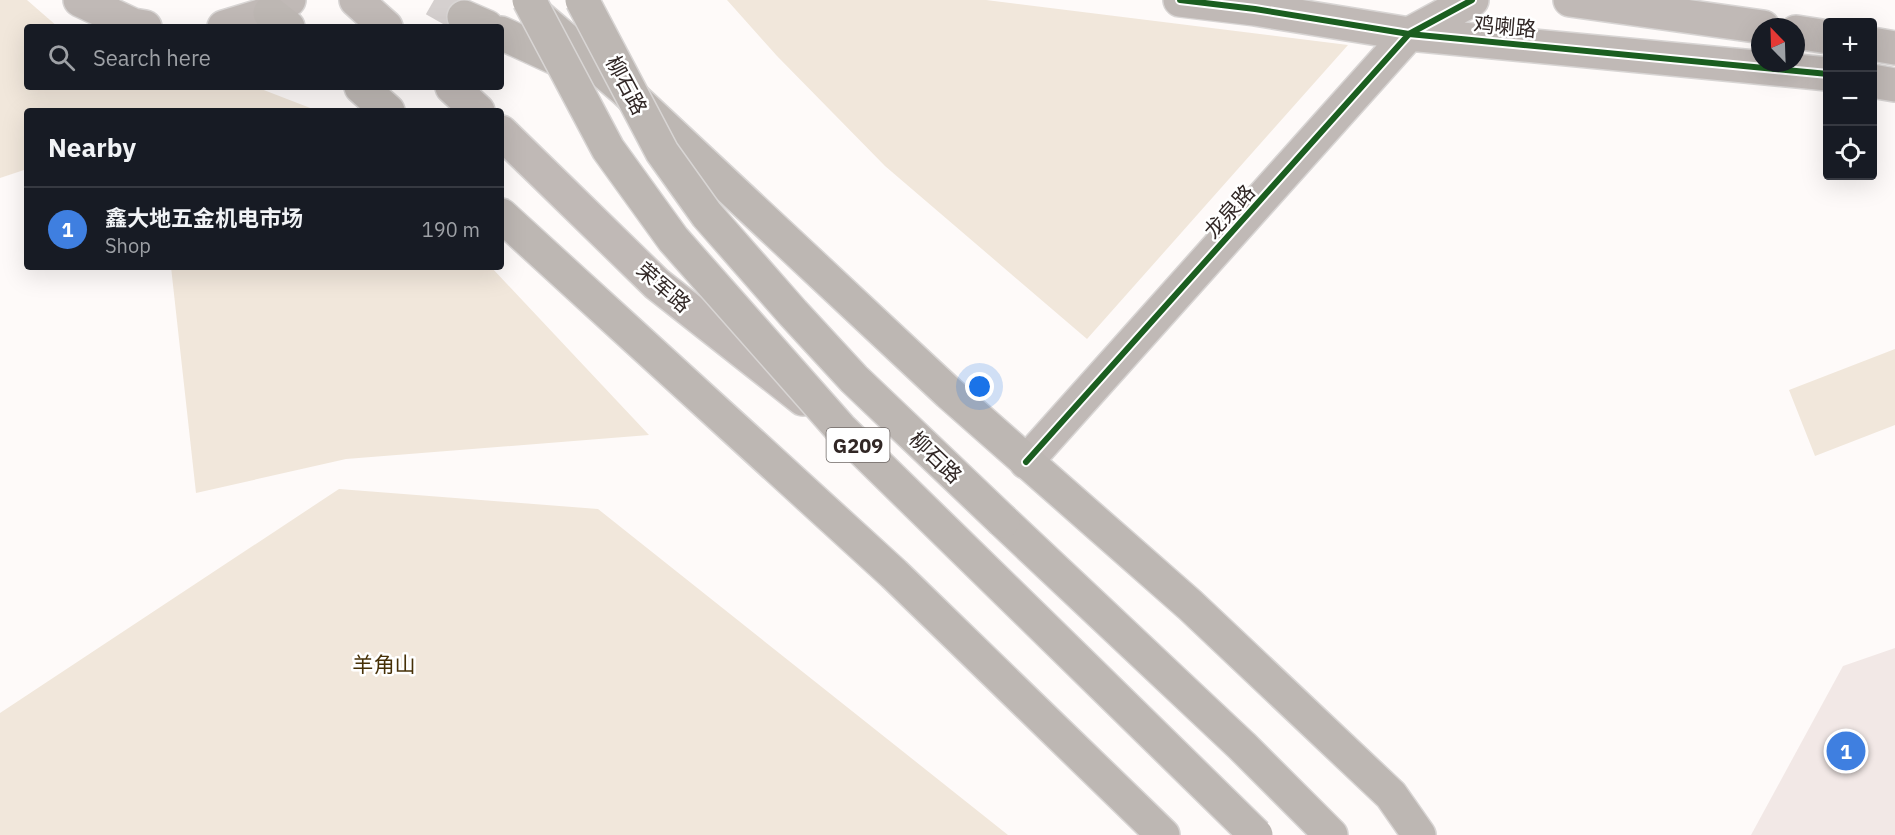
<!DOCTYPE html>
<html lang="en">
<head>
<meta charset="utf-8">
<style>
	body { margin:0; font-family:"IBM Plex Sans","Noto Sans SC",sans-serif; background:#242831; color:#f1f3f6 }
	.controls { position:absolute; right:18px; top:18px; display:grid; overflow:hidden; border-radius:6px; box-shadow:0 6px 24px #0002 }
	.controls button { width:54px; height:54px; display:grid; place-items:center; padding:0; border:0; border-bottom:2px solid #363941; background:#171b24; color:#f1f3f6; font:30px sans-serif }
	.compass { position:absolute; left:1751px; top:18px; width:54px; height:54px; border-radius:50%; background:#171b24; box-shadow:0 6px 24px #0002; rotate:337deg }
	.you { position:absolute; left:980px; top:387px; width:21px; height:21px; margin:-15px; border:4px solid #fff; border-radius:50%; background:#1a73e8; box-shadow:0 0 0 9px #1a73e833 }
	.badge { display:grid; place-items:center; width:39px; height:39px; border-radius:50%; background:#ea580c; color:#fff; font-size:20px; font-weight:700 }
	.pin { position:absolute; translate:-50% -50%; border:3px solid #fff; box-shadow:0 2px 6px #0006 }
	.list { margin:0; padding:0; list-style:none }
	h2 { display:flex; justify-content:space-between; align-items:center; height:78px; margin:0; padding:0 24px; font-size:26px }
	h2 small { font-size:20px; font-weight:400; color:#9ea1a6 }
	.list li { display:grid; grid-template-columns:39px 1fr auto; gap:18px; align-items:center; box-sizing:border-box; height:84px; padding:0 24px; border-top:2px solid #363941 }
	.list b { display:block; font-size:22px; white-space:nowrap }
	.list p { margin:0; font-size:20px; white-space:nowrap; color:#9ea1a6 }
	.list em { font-size:20px; font-style:normal; color:#9ea1a6 }
	.icon { flex:none; width:33px; height:33px; fill:none; stroke:currentColor; stroke-width:2; stroke-linecap:round; stroke-linejoin:round }
	.map { position:relative; flex:none; width:1895px; height:835px; overflow:hidden }
	.search { position:absolute; background:#171b24; box-shadow:0 6px 24px #0002; left:24px; top:24px; width:480px; height:66px; display:flex; align-items:center; gap:15px; box-sizing:border-box; padding:0 21px; border-radius:6px; color:#9ea1a6; font-size:22px }
	.panel { position:absolute; background:#171b24; box-shadow:0 6px 24px #0002; left:24px; top:108px; width:480px; height:162px; border-radius:6px }
	.map>svg:first-child { display:block }
</style>
</head>
<body>
<div class="map">
<svg width="1895" height="835" viewBox="0 0 1895 835">
	<rect width="100%" height="100%" fill="#fefaf9"/>
	<path fill="#f2e8e6" d="M1895 648V835H1751L1843 666Z"/>
	<path fill="#f1e7db" d="M0 0H27L58 27H27V87H256L318 111H27V169L0 178Z
		M727 0H986L1348 45 1087 339 885 166 777 56Z
		M171 267H491L649 435 346 459 196 493Z
		M1895 349V425L1815 456 1789 390Z
		M339 489 598 509 1008 835H0V713Z"/>
	<g fill="none" stroke-linecap="round" stroke-linejoin="round">
		<path stroke="#d5d0cf" stroke-width="33" stroke-dasharray="33 16" stroke-linecap="butt" d="M434 0 464 17"/>
		<defs>
			<path id="secondary" d="M80 0 133 25 145 27
				M356 0 386 27
				M1180 0 1255 9 1409 34 1828 74
				M1570 0 1763 27
				M224 27 270 13 289 0
				M1796 32 1828 37
				M1872 44 1895 48
				M1872 81 1895 85
				M452 87 478 111
				M501 132 657 284 803 399
				M1026 462 1409 34 1472 0"/>
			<path id="highway" d="M270 13 288 27
				M538 16 625 90 949 393 1190 605 1391 795 1419 835
				M464 17 487 27
				M501 33 577 68
				M361 87 388 111
				M501 215 894 574 1163 835
				M1003 521 1242 746 1331 835"/>
		</defs>
		<use href="#secondary" stroke="#d8d5d4" stroke-width="36"/>
		<use href="#highway" stroke="#d8d5d4" stroke-width="36"/>
		<use href="#secondary" stroke="#c0b9b6" stroke-width="33"/>
		<use href="#highway" stroke="#bdb7b3" stroke-width="33"/>
		<defs>
			<path id="highway-bridge" d="M529 0 608 149 673 239 840 428 1256 835
				M582 0 662 152 707 215 793 313 854 379 1003 521"/>
		</defs>
		<use href="#highway-bridge" stroke="#d8d5d4" stroke-width="36" stroke-linecap="butt"/>
		<use href="#highway-bridge" stroke="#bdb7b3" stroke-width="33"/>
		<defs>
			<path id="cycleway" d="M1180 0 1255 9 1409 34 1828 74
				M1026 462 1409 34 1472 0"/>
		</defs>
		<use href="#cycleway" stroke="#fff" stroke-width="10"/>
		<use href="#cycleway" stroke="#1b5e20" stroke-width="6"/>
	</g>
	<g text-anchor="middle" dominant-baseline="central" stroke-width="5" stroke-linejoin="round" paint-order="stroke">
		<rect fill="#fff" stroke="#6f6866" stroke-width="1.5" x="826.5" y="428" width="63" height="34" rx="4.5"/>
		<g font-size="20" font-weight="bold" fill="#312725">
			<text x="858" y="445">G209</text>
		</g>
		<g font-size="21" fill="#312725" stroke="#fff">
			<text transform="translate(1505 26) rotate(5)">鸡喇路</text>
			<text transform="translate(627 85) rotate(62)">柳石路</text>
			<text transform="translate(1229 211) rotate(-48)">龙泉路</text>
			<text transform="translate(664 287) rotate(41)">荣军路</text>
			<text transform="translate(936 457) rotate(44)">柳石路</text>
		</g>
		<g font-size="21" fill="#463007" stroke="#fff">
			<text x="384" y="664">羊角山</text>
		</g>
	</g>
</svg>
<div class="controls">
<button>+</button>
<button>−</button>
<button><svg class="icon" aria-label="locate" viewBox="0 0 24 24"><circle cx="12" cy="12" r="6"/><path d="M12 2v4M12 18v4M2 12h4M18 12h4"/></svg></button>
</div>
<svg class="compass" viewBox="-18 -18 36 36"><path d="M0-13l5 13h-10z" fill="#e53935"/><path d="M0 13l5-13h-10z" fill="#9ea1a6"/></svg>
<div class="you"></div>
<div class="pin badge" style="left:1846px;top:751px;background:#3f7fe0">1</div>
<div class="search"><svg class="icon" aria-label="search" viewBox="0 0 24 24"><circle cx="10" cy="10" r="6"/><path d="M15 15l6 6"/></svg>Search here</div>
<section class="panel">
<h2>Nearby<small></small></h2>
<ul class="list">
<li><span class="badge" style="background:#3f7fe0">1</span><div><b>鑫大地五金机电市场</b><p>Shop</p></div><em>190 m</em></li>
</ul>
</section>
</div>
</body>
</html>
